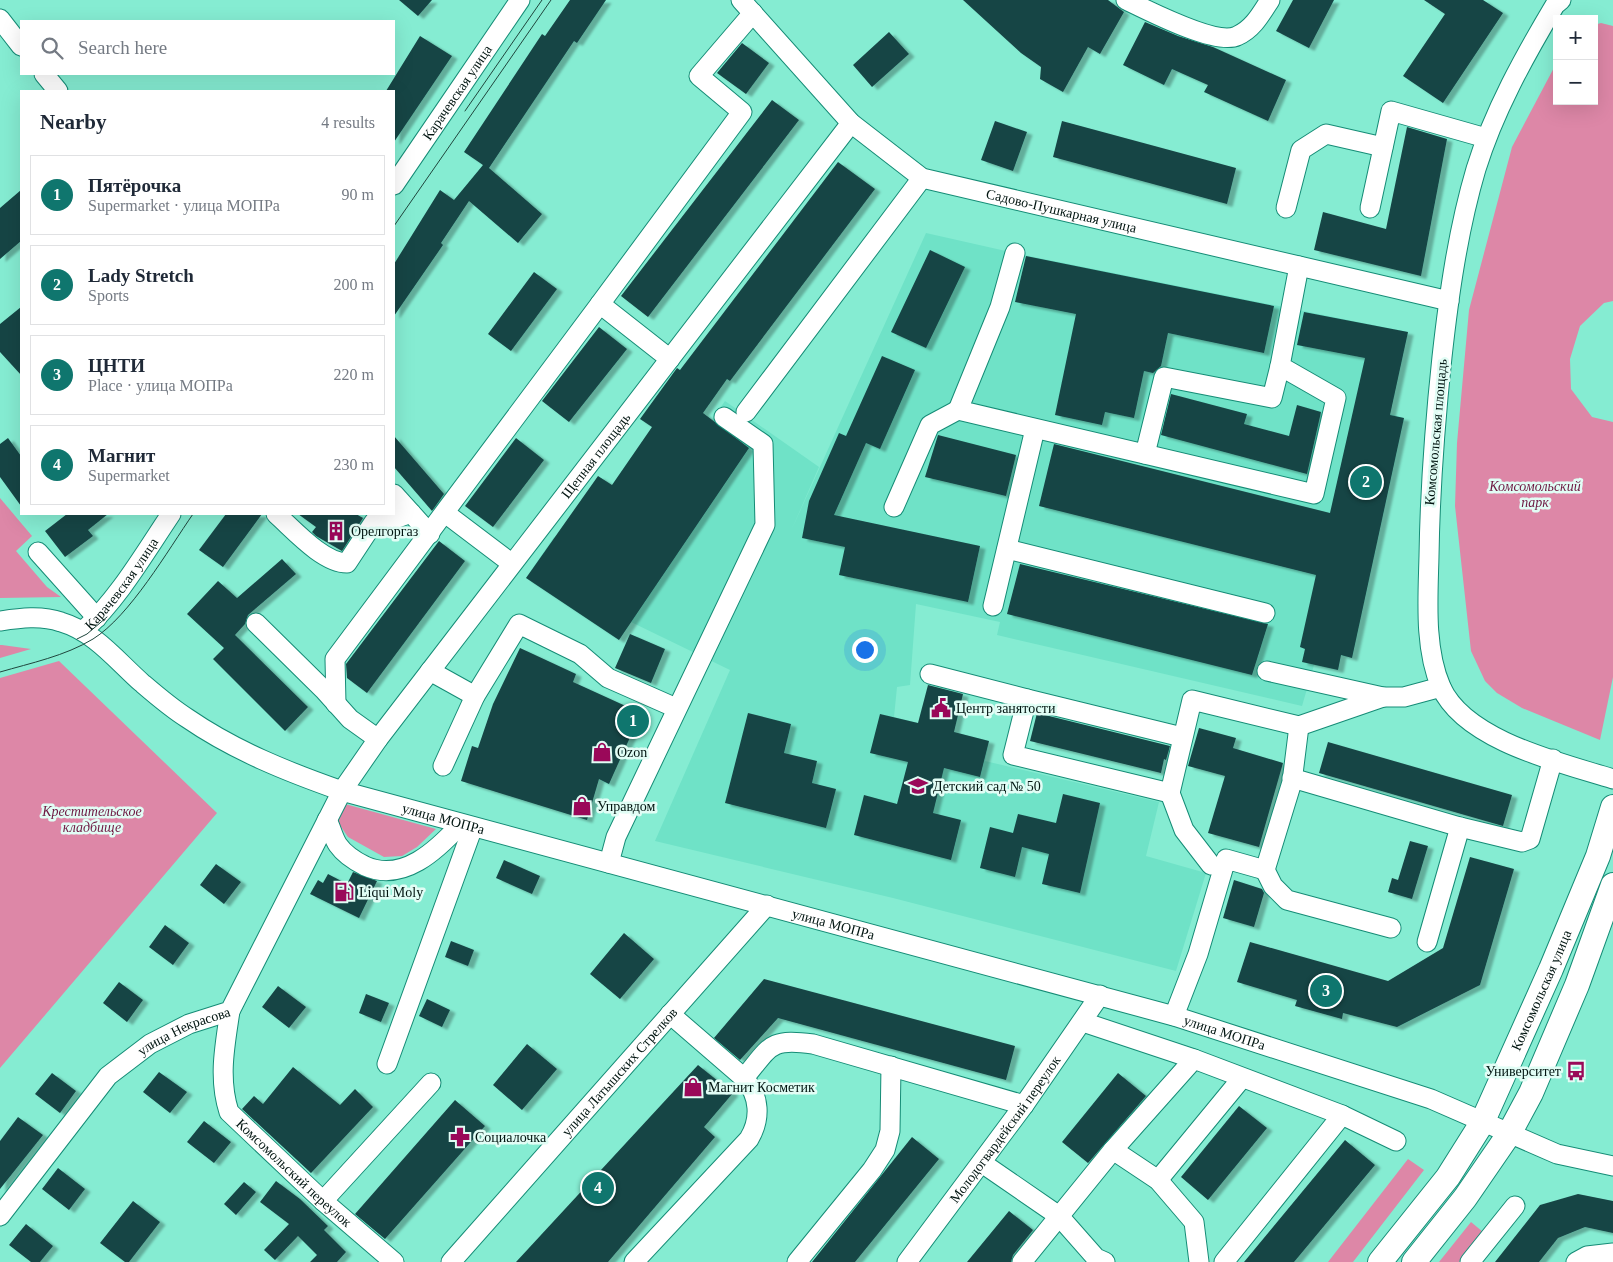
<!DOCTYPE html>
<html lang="en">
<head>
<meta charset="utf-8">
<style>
	body { margin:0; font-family:"Times New Roman",serif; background:#f2f2f3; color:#1f2937 }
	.controls { position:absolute; right:15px; top:15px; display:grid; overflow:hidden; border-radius:0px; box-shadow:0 5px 20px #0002 }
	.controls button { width:45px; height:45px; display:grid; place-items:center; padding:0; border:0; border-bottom:1px solid #e0e1e3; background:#fff; color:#1f2937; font:25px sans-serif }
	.you { position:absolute; left:864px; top:649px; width:18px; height:18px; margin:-12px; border:4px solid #fff; border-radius:50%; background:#1a73e8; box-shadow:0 0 0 8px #1a73e833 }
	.badge { display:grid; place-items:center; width:32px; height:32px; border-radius:50%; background:#0f766e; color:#fff; font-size:16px; font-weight:700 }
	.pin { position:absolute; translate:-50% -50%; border:2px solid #fff; box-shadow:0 1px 5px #0006 }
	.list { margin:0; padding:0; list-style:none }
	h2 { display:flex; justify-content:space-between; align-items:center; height:65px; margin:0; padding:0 20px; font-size:21px }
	h2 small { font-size:16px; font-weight:400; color:#747a83 }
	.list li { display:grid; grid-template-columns:32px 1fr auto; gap:15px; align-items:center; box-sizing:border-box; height:80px; margin:0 10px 10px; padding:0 10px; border:1px solid #e0e1e3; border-radius:0px }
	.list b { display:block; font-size:19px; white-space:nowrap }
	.list p { margin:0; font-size:16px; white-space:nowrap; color:#747a83 }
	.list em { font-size:16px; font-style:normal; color:#747a83 }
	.icon { flex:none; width:28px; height:28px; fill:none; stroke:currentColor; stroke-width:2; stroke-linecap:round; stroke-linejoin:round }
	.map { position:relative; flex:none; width:1613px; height:1262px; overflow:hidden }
	.search { position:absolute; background:#fff; box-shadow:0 5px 20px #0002; left:20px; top:20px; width:375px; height:55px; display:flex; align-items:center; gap:12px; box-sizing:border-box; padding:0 18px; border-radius:0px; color:#747a83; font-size:19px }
	.panel { position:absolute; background:#fff; box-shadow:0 5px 20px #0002; left:20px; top:90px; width:375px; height:425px; border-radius:0px }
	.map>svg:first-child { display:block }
</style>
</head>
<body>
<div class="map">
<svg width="1613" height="1262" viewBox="0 0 1613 1262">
	<defs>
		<filter id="shadow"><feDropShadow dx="5.5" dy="3" stdDeviation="1" flood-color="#0004"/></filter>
	</defs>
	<rect width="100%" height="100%" fill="#85ecd2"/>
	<path fill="#6fe2c7" d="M926 233 1024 255 1408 332 1390 414 1404 418 1352 658 1341 655 1338 670 1314 665 1302 706 997 635 1000 622 916 604 910 685 897 687 894 717 989 741 985 761 1159 802 1146 856 1206 873 1176 971 893 898 655 841 730 670 631 622 619 640 526 578 554 537 607 573 725 401 819 467 791 531Z"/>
	<path fill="#dd87a7" d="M1601 23 1613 26V301L1604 303 1580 326 1570 359 1571 389 1592 417 1613 422V677L1600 740 1522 708 1497 693 1485 681 1471 651 1455 506 1457 443 1469 310 1512 147 1557 62V101H1594V25Z
		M0 498 32 536 16 551 47 587 61 597 0 598Z
		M0 645H2L31 649 0 658Z
		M59 661 217 813 0 1068V678Z
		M345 804 436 829 417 847 402 856 384 857 348 837 337 821Z
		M1408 1159 1424 1170 1353 1262H1328Z
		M1471 1222 1483 1232 1459 1262H1439Z"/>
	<path fill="#164545" filter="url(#shadow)" d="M399 0H432L418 16Z
		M570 0H606L577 43 574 41 489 168 542 214 518 243 469 201 441 243 443 245 394 316V264L440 190 454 200 483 165 464 152 542 34 545 36Z
		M963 0H1108L1124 12 1100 54 1088 47 1063 92 1040 79 1041 67 1021 53Z
		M1293 0H1334L1309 48 1276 31Z
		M1424 0H1483L1503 13 1443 103 1403 76 1445 14Z
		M1145 22 1178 36 1213 47 1286 80 1268 121 1204 92 1208 85 1172 69 1164 85 1123 65Z
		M889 32 909 54 872 87 853 65Z
		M420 36 452 56 394 142V91H386Z
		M742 43 769 63 746 94 717 73Z
		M772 100 799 120 648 317 621 296Z
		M995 121 1027 132 1013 171 981 160Z
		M1062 121 1236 168 1227 204 1053 157Z
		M1407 127 1447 139 1421 276 1314 250 1323 212 1386 229Z
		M838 162 875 189 730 381 727 379 703 413 749 448 619 640 526 578 598 476 612 485 652 427 640 419 677 368 680 370Z
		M21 190V241L0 259V208Z
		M930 250 965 267 926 348 891 332Z
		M1026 256 1274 306 1264 353 1168 333 1161 366 1153 373 1144 371 1134 418 1105 412 1102 425 1055 415 1076 314 1015 302Z
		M534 272 557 289 511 351 488 334Z
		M21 307V375L0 352V324Z
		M1304 312 1408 332 1390 415 1404 418 1352 658 1341 655 1338 670 1302 662 1305 649 1300 647 1316 575 1039 506 1054 444 1330 513 1365 358 1297 345Z
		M599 327 627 349 569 422 542 401Z
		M882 356 915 370 880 449 866 443 834 515 980 546 968 602 839 575 845 547 802 538 809 501 839 433 846 436Z
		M1171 394 1247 414 1244 424 1289 436 1297 405 1321 412 1307 474 1161 435Z
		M938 435 1016 455 1006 496 925 477Z
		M394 436 444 494 432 511 394 467Z
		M8 438 21 456V506L0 477V444Z
		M516 438 544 460 493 527 465 506Z
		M67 514H108L88 530 93 536 65 557 45 531Z
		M226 514H262L223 567 199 550Z
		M298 514H356L363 518 342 551 316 536 312 532 316 527Z
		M439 541 465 561 367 693 347 678 346 664Z
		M282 559 296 574 248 615 245 624 235 635 308 707 285 731 213 659 224 648 187 614 218 581 237 598Z
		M1020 564 1268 624 1252 675 1007 614Z
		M630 634 665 649 651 683 615 668Z
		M520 648 576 674 573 682 641 713 609 784 599 779 587 820 461 781 472 746 478 748 493 704Z
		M928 685 963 694 954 732 989 741 980 777 944 768 933 813 961 820 951 860 854 835 864 795 897 804 908 762 870 753 880 714 918 723Z
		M748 713 791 724 784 753 817 761 812 783 836 789 826 828 725 803Z
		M1037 713 1170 746 1166 760 1164 759 1161 773 1030 741Z
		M1199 728 1236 738 1233 748 1283 763 1259 847 1208 833 1225 776 1188 766Z
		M1328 742 1512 795 1503 826 1319 773Z
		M1063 794 1100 803 1080 893 1042 884 1049 854 1022 847 1015 877 980 868 990 827 1013 833 1018 814 1056 823Z
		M1410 841 1428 846 1412 899 1388 892 1392 878 1398 880Z
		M1470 857 1514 869 1480 985 1397 1027 1343 1013 1342 1019 1295 1006 1297 1000 1237 982 1250 942 1388 981 1443 948Z
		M504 860 540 876 532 894 496 878Z
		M216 864 241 882 224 904 200 885Z
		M353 872 377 881 359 918 310 894 318 880 323 883 328 874 347 884Z
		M1234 880 1262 889 1264 893 1254 927 1223 918Z
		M165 925 189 943 173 965 149 947Z
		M624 933 654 959 620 999 590 974Z
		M451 941 474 950 468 966 445 957Z
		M764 979 1015 1046 1006 1080 778 1018 740 1060 714 1038Z
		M119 982 143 1000 127 1022 103 1003Z
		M278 986 306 1007 289 1028 262 1007Z
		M366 994 389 1003 381 1022 359 1013Z
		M427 999 450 1010 442 1027 419 1016Z
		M527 1044 557 1069 522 1110 493 1085Z
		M698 1065 733 1093 704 1127 715 1137 608 1262H516Z
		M293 1067 340 1105 355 1089 373 1107 311 1173 242 1109 254 1096 263 1104Z
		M159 1072 187 1092 170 1113 143 1092Z
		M52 1073 76 1091 60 1113 35 1094Z
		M1118 1073 1146 1096 1088 1163 1062 1142Z
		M455 1100 485 1126 385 1239 355 1214Z
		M1239 1106 1267 1128 1208 1200 1181 1177Z
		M18 1117 43 1135 0 1189V1141Z
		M204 1121 231 1142 214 1163 187 1142Z
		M912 1137 939 1159 855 1262H812Z
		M1345 1140 1375 1165 1294 1262H1244Z
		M58 1168 85 1189 69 1210 42 1189Z
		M276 1181 300 1199 328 1226 324 1230 346 1252 337 1262H310L317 1255 298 1236 275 1260 264 1250 289 1224 260 1202Z
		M244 1182 256 1192 236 1215 224 1204Z
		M1578 1194 1613 1201V1233L1585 1227 1558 1238 1539 1262H1495L1540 1205Z
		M133 1201 160 1222 129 1262H125L100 1243Z
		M1009 1211 1033 1230 1013 1255 1011 1262H967Z
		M26 1224 53 1246 40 1262H31L9 1245Z"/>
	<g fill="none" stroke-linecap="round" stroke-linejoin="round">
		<defs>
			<g id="minor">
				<path id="s1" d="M741 0 851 123 922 178 1449 301"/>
				<path d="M1126 0C1147 10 1216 46 1237 36 1253 29 1261 14 1270 0"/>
				<path d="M1561 0 1555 5C1524 57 1494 111 1476 169 1458 230 1449 294 1442 357 1435 423 1430 489 1429 556 1428 598 1424 648 1441 687 1465 741 1562 763 1613 779"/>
				<path d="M0 19 21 46"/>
				<path d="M44 74 58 91"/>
				<path id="s2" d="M394 185 520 0"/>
				<path d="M1286 208 1301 150 1326 134 1383 147"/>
				<path d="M1370 208 1391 111 1486 138"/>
				<path d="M1015 253 1000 307 958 410 1314 494 1336 398 1280 366 1299 266"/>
				<path d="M670 359 600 304 742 112 699 76 753 13"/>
				<path d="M746 412 922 178"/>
				<path d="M1145 454 1164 377 1272 398 1280 366"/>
				<path d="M394 494 430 534"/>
				<path d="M894 507 930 425 958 410"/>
				<path d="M445 513 511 563"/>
				<path d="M276 514C294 530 323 563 347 563L374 522 389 521 411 513"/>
				<path d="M1007 549 1265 613"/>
				<path d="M38 552 97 618"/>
				<path d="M993 606 1035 429"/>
				<path id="s3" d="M0 621C20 618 41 615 61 622 95 632 116 660 142 683 156 695 171 708 187 718 235 751 288 772 342 791L1174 1016 1431 1099 1557 1154 1613 1166"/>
				<path d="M256 623 324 690 350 719 378 739"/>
				<path id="s4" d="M83 631C119 598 144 554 171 514"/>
				<path d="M430 671 475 696"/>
				<path d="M1267 671 1383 697H1404L1441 687"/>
				<path d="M930 674 1027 699"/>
				<path d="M336 704 335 659 600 304"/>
				<path d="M443 766 475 696 519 624 580 654 608 678 676 708"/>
				<path d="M1292 778 1460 827 1522 842 1530 839 1553 759"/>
				<path d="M1170 793 1013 755 1027 699 1182 737"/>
				<path d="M327 820C331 827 333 838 338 845 345 855 355 861 365 866 403 883 437 850 461 824"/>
				<path d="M609 863 616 837 765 525 763 444 724 417"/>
				<path d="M1211 865 1184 830 1170 793 1192 700 1299 726 1383 697"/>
				<path d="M1265 870 1273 886 1287 900 1391 928"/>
				<path d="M1427 942 1460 827"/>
				<path id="s5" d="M230 1011C225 1045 218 1078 229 1112L323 1201 394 1262"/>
				<path d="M670 1014 744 1078"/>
				<path d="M1174 1016 1198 954 1226 859 1265 870 1292 782 1299 726"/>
				<path d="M1083 1022 1194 1059 1342 1115 1396 1141"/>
				<path d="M387 1064 473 827"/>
				<path d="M1113 1150 1158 1180 1194 1222 1199 1262"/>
				<path d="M982 1163 1059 1216 1096 1258 1105 1262"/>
				<path d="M1158 1180 1242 1078"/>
				<path d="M323 1201 431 1083"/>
				<path id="s6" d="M0 1216 108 1076 150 1044 189 1024 230 1011 342 791 378 739 851 123"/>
				<path id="s7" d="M451 1262 767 905"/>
				<path d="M634 1262 749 1139C761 1119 760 1096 744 1078 771 1046 769 1038 813 1044L1024 1105"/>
				<path d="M797 1262 872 1170 885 1150 890 1131 891 1066"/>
				<path id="s8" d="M907 1262 1024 1105 1100 995"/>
				<path d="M1022 1262 1113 1150 1194 1059"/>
				<path d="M1224 1262 1342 1115"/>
				<path d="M1470 1262 1515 1206"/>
				<path d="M1576 1262 1587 1256 1613 1253"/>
			</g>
			<g id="major">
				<path id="s9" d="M1380 1262 1448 1177 1482 1123 1551 969 1598 856 1613 807"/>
				<path d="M1414 1262 1465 1198 1509 1134 1531 1093 1577 985 1613 885"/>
			</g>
		</defs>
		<use href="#minor" stroke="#158c76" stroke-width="21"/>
		<use href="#major" stroke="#158c76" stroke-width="26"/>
		<use href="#minor" stroke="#fff" stroke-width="19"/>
		<use href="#major" stroke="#fff" stroke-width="24"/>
		<path stroke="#1f463d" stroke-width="1" d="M465 111 542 0
			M394 226 551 0
			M77 639 87 634 107 617
			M0 672C31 663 65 656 93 639 130 616 168 550 193 514"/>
	</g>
	<defs>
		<symbol id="building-bare" viewBox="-9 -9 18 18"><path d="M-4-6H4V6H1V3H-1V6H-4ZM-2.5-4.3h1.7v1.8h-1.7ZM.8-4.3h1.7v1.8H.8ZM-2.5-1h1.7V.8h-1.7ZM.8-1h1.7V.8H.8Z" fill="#9a0859" stroke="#e1fdf5" stroke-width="2.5" paint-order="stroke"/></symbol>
		<symbol id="civic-bare" viewBox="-9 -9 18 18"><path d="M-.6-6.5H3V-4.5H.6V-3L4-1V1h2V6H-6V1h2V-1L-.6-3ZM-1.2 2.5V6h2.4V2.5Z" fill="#9a0859" stroke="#e1fdf5" stroke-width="2.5" paint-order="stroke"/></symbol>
		<symbol id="shop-bare" viewBox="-9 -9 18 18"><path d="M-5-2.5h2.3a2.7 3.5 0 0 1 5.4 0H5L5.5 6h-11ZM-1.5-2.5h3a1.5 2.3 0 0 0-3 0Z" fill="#9a0859" stroke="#e1fdf5" stroke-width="2.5" paint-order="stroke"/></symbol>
		<symbol id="school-bare" viewBox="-9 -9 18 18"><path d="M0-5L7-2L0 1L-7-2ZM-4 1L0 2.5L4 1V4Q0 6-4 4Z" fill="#9a0859" stroke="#e1fdf5" stroke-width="2.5" paint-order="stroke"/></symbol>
		<symbol id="fuel-bare" viewBox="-9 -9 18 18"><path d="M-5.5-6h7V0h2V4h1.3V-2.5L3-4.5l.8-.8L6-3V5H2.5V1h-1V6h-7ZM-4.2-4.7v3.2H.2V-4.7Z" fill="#9a0859" stroke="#e1fdf5" stroke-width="2.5" paint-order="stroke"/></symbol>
		<symbol id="bus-bare" viewBox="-9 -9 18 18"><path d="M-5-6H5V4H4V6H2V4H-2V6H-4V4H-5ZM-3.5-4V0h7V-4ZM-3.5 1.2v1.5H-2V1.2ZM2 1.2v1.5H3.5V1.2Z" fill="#9a0859" stroke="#e1fdf5" stroke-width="2.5" paint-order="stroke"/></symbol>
		<symbol id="pharmacy-bare" viewBox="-9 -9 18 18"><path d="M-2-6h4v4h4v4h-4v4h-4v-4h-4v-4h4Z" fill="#9a0859" stroke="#e1fdf5" stroke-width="2.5" paint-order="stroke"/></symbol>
	</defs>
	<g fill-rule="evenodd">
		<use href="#building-bare" x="322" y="517" width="28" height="28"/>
		<use href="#civic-bare" x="927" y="694" width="28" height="28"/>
		<use href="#shop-bare" x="588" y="738" width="28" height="28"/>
		<use href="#school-bare" x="904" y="772" width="28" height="28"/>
		<use href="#shop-bare" x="568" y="792" width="28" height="28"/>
		<use href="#fuel-bare" x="330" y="878" width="28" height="28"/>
		<use href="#bus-bare" x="1562" y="1057" width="28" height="28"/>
		<use href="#shop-bare" x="679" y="1073" width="28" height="28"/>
		<use href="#pharmacy-bare" x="446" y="1123" width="28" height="28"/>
	</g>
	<g text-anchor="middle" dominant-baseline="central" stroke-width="5" stroke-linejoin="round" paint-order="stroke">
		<g font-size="14" fill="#011410" stroke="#e1fdf5">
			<text stroke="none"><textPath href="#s2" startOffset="112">Карачевская улица</textPath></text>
			<text stroke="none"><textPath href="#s1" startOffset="398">Садово-Пушкарная улица</textPath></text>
			<text transform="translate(1436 432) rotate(-85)">Комсомольская площадь</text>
			<text stroke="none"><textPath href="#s6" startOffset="984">Щепная площадь</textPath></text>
			<text stroke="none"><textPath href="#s4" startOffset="61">Карачевская улица</textPath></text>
			<text stroke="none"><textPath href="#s3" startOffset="498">улица МОПРа</textPath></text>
			<text stroke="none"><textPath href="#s3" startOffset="902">улица МОПРа</textPath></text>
			<text stroke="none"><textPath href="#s9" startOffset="318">Комсомольская улица</textPath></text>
			<text stroke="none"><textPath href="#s6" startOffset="266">улица Некрасова</textPath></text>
			<text stroke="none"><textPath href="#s3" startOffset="1308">улица МОПРа</textPath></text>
			<text stroke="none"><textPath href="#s7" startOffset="254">улица Латышских Стрелков</textPath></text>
			<text stroke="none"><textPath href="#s8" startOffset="165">Молодогвардейский переулок</textPath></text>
			<text stroke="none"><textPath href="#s5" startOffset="191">Комсомольский переулок</textPath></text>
		</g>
		<g font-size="14" font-style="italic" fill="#6e1942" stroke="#e1fdf5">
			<text x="1535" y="486">Комсомольский<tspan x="1535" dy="16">парк</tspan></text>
			<text x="92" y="811">Крестительское<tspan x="92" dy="16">кладбище</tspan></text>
		</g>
		<g font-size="14" fill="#011410" stroke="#e1fdf5" text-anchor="start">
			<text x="351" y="531">Орелгоргаз</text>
			<text x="956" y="708">Центр занятости</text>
			<text x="617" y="752">Ozon</text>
			<text x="933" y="786">Детский сад № 50</text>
			<text x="597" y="806">Управдом</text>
			<text x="359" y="892">Liqui Moly</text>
			<text x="1561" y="1071" text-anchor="end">Университет</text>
			<text x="708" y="1087">Магнит Косметик</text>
			<text x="475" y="1137">Социалочка</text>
		</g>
	</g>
</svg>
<div class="controls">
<button>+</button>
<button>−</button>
</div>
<div class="you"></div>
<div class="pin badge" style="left:633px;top:721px">1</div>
<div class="pin badge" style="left:1366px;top:482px">2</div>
<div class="pin badge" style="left:1326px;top:991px">3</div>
<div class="pin badge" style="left:598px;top:1188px">4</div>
<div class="search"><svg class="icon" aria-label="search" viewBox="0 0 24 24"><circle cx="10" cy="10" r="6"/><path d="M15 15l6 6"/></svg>Search here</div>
<section class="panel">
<h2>Nearby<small>4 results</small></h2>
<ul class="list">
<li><span class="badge">1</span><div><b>Пятёрочка</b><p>Supermarket · улица МОПРа</p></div><em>90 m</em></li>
<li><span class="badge">2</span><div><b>Lady Stretch</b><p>Sports</p></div><em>200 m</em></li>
<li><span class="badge">3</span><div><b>ЦНТИ</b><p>Place · улица МОПРа</p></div><em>220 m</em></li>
<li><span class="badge">4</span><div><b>Магнит</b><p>Supermarket</p></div><em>230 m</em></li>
</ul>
</section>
</div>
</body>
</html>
